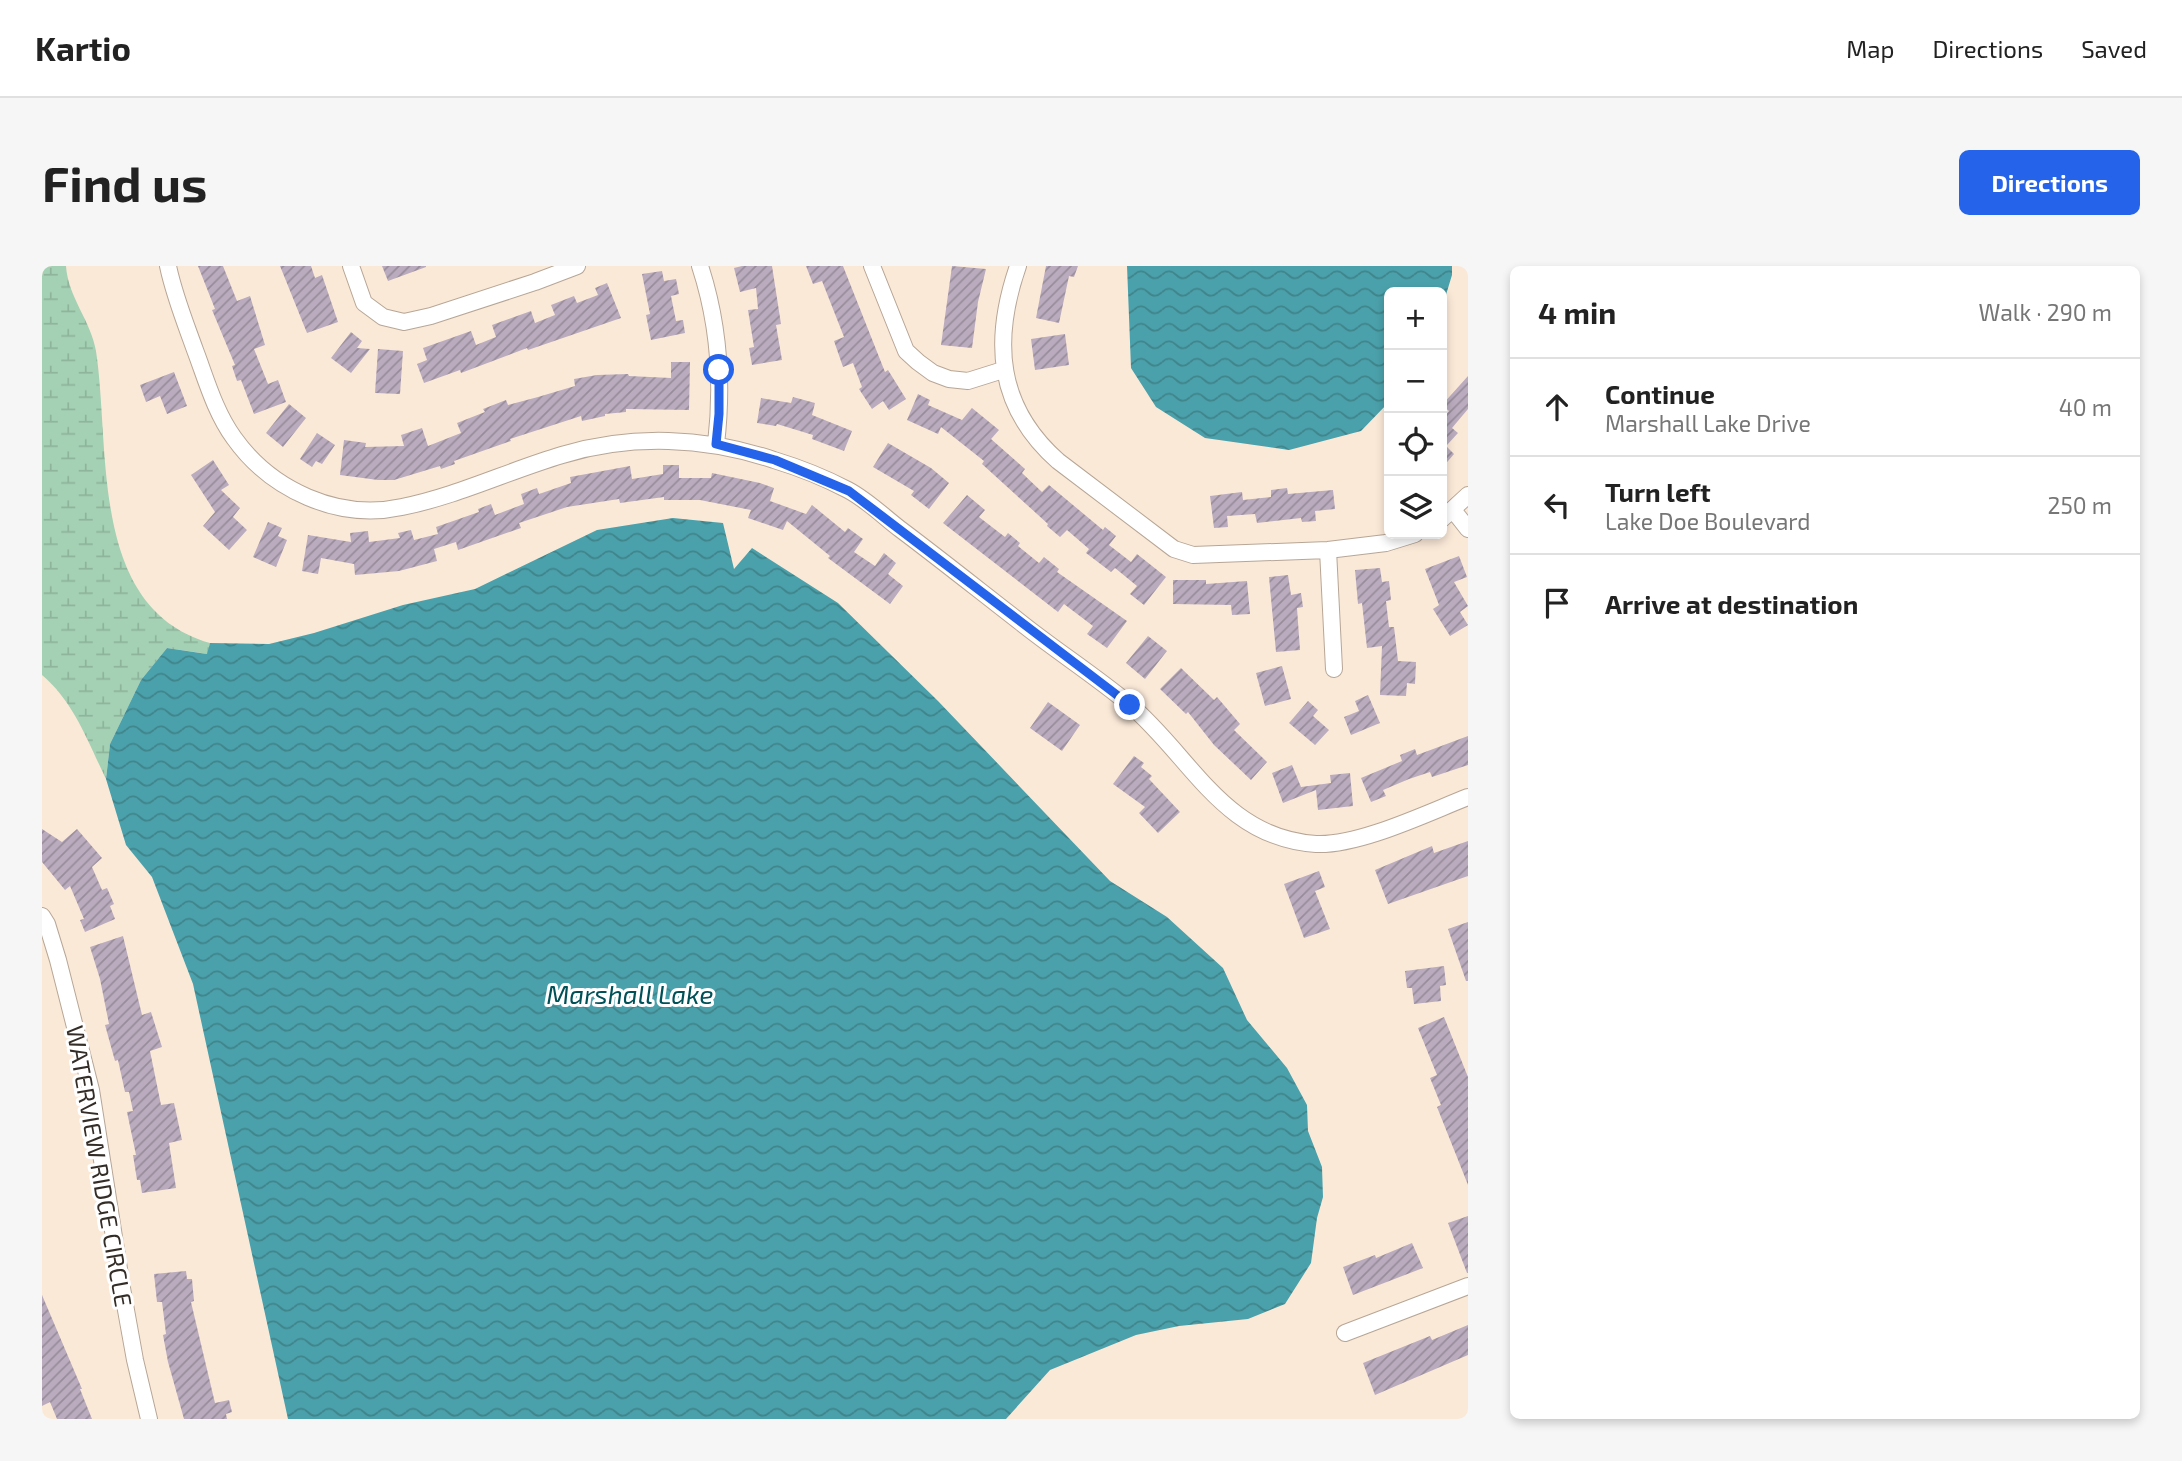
<!DOCTYPE html>
<html lang="en">
<head>
<meta charset="utf-8">
<style>
	body { margin:0; font-family:"Exo 2",sans-serif; background:#f6f6f6; color:#222 }
	.controls { position:absolute; right:21px; top:21px; display:grid; overflow:hidden; border-radius:10px; box-shadow:0 4px 10px #0003 }
	.controls button { width:63px; height:63px; display:grid; place-items:center; padding:0; border:0; border-bottom:2px solid #e0e0e0; background:#fff; color:#222; font:35px sans-serif }
	.stop { position:absolute; width:21px; height:21px; margin:-16px; border:5px solid #2563eb; border-radius:50%; background:#fff }
	.stop.end { background:#2563eb; border-color:#fff; box-shadow:0 2px 7px #0008 }
	.list { margin:0; padding:0; list-style:none }
	h2 { display:flex; justify-content:space-between; align-items:center; height:91px; margin:0; padding:0 28px; font-size:30px }
	h2 small { font-size:23px; font-weight:400; color:#767676 }
	.list li { display:grid; grid-template-columns:46px 1fr auto; gap:21px; align-items:center; box-sizing:border-box; height:98px; padding:0 28px; border-top:2px solid #e0e0e0 }
	.list b { display:block; font-size:26px; white-space:nowrap }
	.list p { margin:0; font-size:23px; white-space:nowrap; color:#767676 }
	.list em { font-size:23px; font-style:normal; color:#767676 }
	.icon { flex:none; width:38px; height:38px; fill:none; stroke:currentColor; stroke-width:2; stroke-linecap:round; stroke-linejoin:round }
	.map { position:relative; flex:none; width:1426px; height:1153px; overflow:hidden; border-radius:10px }
	header { display:flex; align-items:center; gap:42px; box-sizing:border-box; height:98px; padding:0 35px; background:#fff; border-bottom:2px solid #e0e0e0 }
	header strong { font-size:33px }
	nav { display:flex; gap:38px; margin-inline-start:auto; font-size:24px }
	.intro { display:flex; align-items:center; justify-content:space-between; box-sizing:border-box; height:168px; padding:0 42px }
	h1 { margin:0; font-size:49px }
	.button { padding:18px 32px; border-radius:10px; background:#2563eb; color:#fff; font-size:24px; font-weight:700 }
	main { display:flex; gap:42px; padding:0 42px }
	aside { flex:1; background:#fff; border-radius:10px; box-shadow:0 4px 10px #0003 }
	.map>svg:first-child { display:block }
</style>
</head>
<body>
<header>
<strong>Kartio</strong>
<nav><a>Map</a><a>Directions</a><a>Saved</a></nav>
</header>
<div class="intro"><h1>Find us</h1><a class="button">Directions</a></div>
<main>
<div class="map">
<svg width="1426" height="1153" viewBox="0 0 1426 1153">
	<defs>
		<pattern id="wetland-marsh" width="20" height="14" patternUnits="userSpaceOnUse" patternTransform="scale(1.75)"><rect width="20" height="14" fill="#a4d1b4"/><path d="M1 5h8M5 5V1M11 12h8M15 12V8" fill="none" stroke="#8eb49b"/></pattern>
		<pattern id="water-waves" width="16" height="10" patternUnits="userSpaceOnUse" patternTransform="scale(1.75)"><rect width="16" height="10" fill="#4ba1ab"/><path d="M0 5q4-4 8 0t8 0" fill="none" stroke="#3f848b"/></pattern>
		<pattern id="building-hatch" width="6" height="6" patternUnits="userSpaceOnUse" patternTransform="scale(1.75)"><rect width="6" height="6" fill="#baacbe"/><path d="M-1 1l2-2M0 6l6-6M5 7l2-2" fill="none" stroke="#988c9a"/></pattern>
	</defs>
	<rect width="100%" height="100%" fill="#fbe9d8"/>
	<path fill="url(#wetland-marsh)" d="M0 0H24C26 31 49 55 54 85 69 183 46 342 168 377L166 388 125 382 99 414 68 478 64 513C46 476 32 436 0 409Z"/>
	<path fill="url(#water-waves)" d="M1085 0H1410V9L1400 42V26H1347V136L1319 165 1247 184 1163 172 1114 141 1089 102Z
		M631 252 681 257 692 303 710 282 796 337 896 435 1068 615 1125 651 1181 702 1205 754 1245 802 1265 839 1266 865 1280 901 1281 931 1275 952 1269 997 1243 1038 1206 1053 1137 1060 1094 1069 1008 1104 964 1153H246L151 718 110 611 84 579 64 513 68 478 99 414 125 382 165 388 168 377 227 378 272 367 361 339 433 323 555 264Z"/>
	<path fill="url(#building-hatch)" d="M156 0H181L195 35 208 30 223 79 212 83 226 118 236 114 244 136 212 148 199 114 195 115 190 100 193 99 170 44 173 43Z
		M238 0H269L273 12 280 9 296 56 265 67Z
		M340 0H384V1L346 15Z
		M700 0H730L739 58 734 59 740 94 710 99 707 82 712 81 706 44 716 43 714 22 698 26 692 2Z
		M764 0H801L843 106 846 104 864 133 847 144 841 135 830 143 817 123 820 121 811 97 801 101 792 75 802 71 780 15 771 18Z
		M910 0 944 3 936 36 930 82 899 79Z
		M1004 0H1036L1032 11 1027 10 1017 57 994 52Z
		M620 5 622 15 634 13 637 28 629 30 634 55 641 54 643 67 609 74 604 49 608 48 600 8Z
		M565 17 579 52 486 84 485 82 419 107 418 104 382 117 375 98 385 94 381 82 429 65 434 79 454 71 450 59 489 45 493 57 513 49 509 39 532 30 535 37 556 29 553 22Z
		M309 66 320 75 315 82 328 83 309 107 289 92Z
		M1023 68 1027 99 993 104 989 73Z
		M336 83 361 85 358 128 333 127Z
		M629 96H648L647 144 584 143V146L563 148V150L540 155 539 150 468 173 469 175 412 195 413 198 399 203 398 200 352 214H336L298 209 302 174 324 177 323 181 362 180 359 169 380 162 386 180 419 167 415 157 443 146 441 143 464 134 466 139 496 131 533 120 532 113 555 109 586 108 587 110 629 112Z
		M132 106 145 140 125 148 118 130 104 136 98 119Z
		M1426 110V143L1410 162 1416 167 1404 180 1412 188 1400 202V153L1407 145 1400 139Z
		M876 128 888 134 886 139 920 154 930 142 957 164 949 173 983 203 980 207 1000 226 1007 219 1061 264 1063 261 1074 270 1067 279 1089 296 1095 288 1124 311 1102 339 1088 328 1095 320 1073 302 1069 306 1044 287 1047 283 1025 264 1018 271 1005 260 1006 258 940 198 942 195 899 161 896 168 865 154Z
		M751 131 773 137 770 149 810 165 802 185 770 173 771 169 735 158 734 160 715 157 719 132 749 137Z
		M247 138 264 152 241 181 224 167Z
		M275 167 293 179 280 198 274 195 270 201 258 193Z
		M846 177 889 202 907 217 887 243 869 229 872 225 831 201Z
		M171 194 187 219 179 224 198 242 191 251 205 264 187 284 161 260 173 246 149 209Z
		M621 199H637V212H669L670 207 718 217 732 222 728 235 764 248 770 239 803 266 806 262 821 273 812 286 833 300 842 287 854 297 846 308 861 320 848 338 786 292 788 290 745 255 741 264 706 252 709 244 658 234H622V231L578 237 577 233 525 241 477 257 479 262 416 284 414 276 392 283 395 295 357 305 313 309 312 298 279 292 276 308 260 305 266 269 309 276 308 267 326 265 327 276 358 272 356 267 369 264 372 274 396 268 394 261 437 246 436 243 449 238 453 249 482 238 479 228 495 222 497 228 529 217 528 211 588 200 590 213 621 208Z
		M1245 222 1246 228 1291 224 1293 243 1273 245 1274 255 1260 256 1259 252 1215 257 1213 248 1185 250 1186 261 1172 262 1168 230 1200 226 1201 234 1229 231V224Z
		M925 229 943 244 937 251 963 271 966 267 978 277 976 280 997 297 1002 291 1017 303 1015 306 1085 355 1065 382 1045 368 1051 360 1022 338 1016 346 901 257Z
		M226 256 240 262 236 270 245 274 234 301 211 291Z
		M1417 290 1425 311 1412 316 1426 340 1418 346 1426 359 1408 370 1391 343 1397 339 1383 303Z
		M1338 302 1340 316 1347 315 1349 334 1344 335 1347 361H1352L1356 395 1374 396 1373 418 1365 417 1364 430 1338 429 1340 380 1325 382 1320 337 1316 338 1313 304Z
		M1246 309 1249 329 1259 327 1261 341 1255 342 1258 384 1234 386 1227 311Z
		M1131 314H1164V318L1205 315 1208 348 1190 349 1189 339 1131 338Z
		M1106 370 1125 385 1103 413 1084 397Z
		M1240 400 1249 433 1223 440 1214 407Z
		M1139 402 1172 434 1175 431 1198 458 1192 464 1225 496 1209 514 1172 479 1146 446 1144 448 1118 423Z
		M1326 429 1338 457 1309 469 1302 451 1317 445 1313 435Z
		M1266 435 1276 444 1271 450 1287 464 1273 479 1247 457Z
		M1006 436 1038 459 1020 485 988 462Z
		M1426 470V499L1390 511 1388 506 1367 513 1341 524 1344 530 1329 536 1319 512 1360 495 1358 489 1373 483 1375 489Z
		M1092 490 1102 497 1099 501 1110 510 1107 513 1138 546 1116 567 1097 547 1103 541 1071 518Z
		M1250 499 1259 521 1289 517 1288 509 1308 507 1311 540 1276 544 1274 524 1241 537 1230 507Z
		M0 563 20 576 35 563 60 592 50 601 60 624 65 622 72 638 68 640 73 653 43 666 38 654 42 653 28 620 23 624 0 596Z
		M1426 575V610L1346 638 1333 604 1390 580 1392 587Z
		M1277 605 1283 621 1273 625 1288 663 1262 672 1242 618Z
		M1426 656V715H1424L1406 663Z
		M81 670 100 749 109 746 120 781 108 785 119 839 132 837 140 874 127 877 134 922 100 927 98 914H95L91 889H94L85 846 91 845 87 826H83L76 794 73 795 63 759 67 758 58 713 48 681Z
		M1402 700 1404 719 1398 720 1399 735 1372 738 1370 722H1365L1363 705Z
		M1402 751 1426 811V919L1395 841 1399 839 1388 812 1395 809 1376 762Z
		M1426 950V1007H1425L1406 957Z
		M1370 977 1381 1002 1311 1029 1301 1001 1333 989 1334 992Z
		M144 1005 145 1013H150L152 1035 149 1036 173 1137 187 1134 190 1146 184 1148 185 1153H142L126 1096 121 1069 124 1068 120 1036H115L112 1008Z
		M0 1029 40 1123H38L50 1153H15L8 1136 0 1140Z
		M1426 1059V1089L1333 1129 1321 1097 1388 1070 1390 1074Z"/>
	<g fill="none" stroke-linecap="round" stroke-linejoin="round">
		<defs>
			<path id="street" d="M126 0C132 29 143 56 153 84 164 113 173 146 192 172 229 224 296 255 360 241 415 230 466 205 520 189 590 168 663 171 732 194 755 201 785 213 806 224 825 234 841 250 858 263 898 293 938 325 978 356 1013 384 1052 409 1087 438 1149 490 1181 572 1274 578 1317 580 1385 547 1426 531
				M309 0 322 37 341 51 362 56 389 50 493 16 535 0
				M658 0C677 58 681 118 674 178
				M830 0 864 85 876 96 891 107 907 113 926 115 961 104
				M976 0C950 75 955 141 1016 195L1132 283 1151 289 1286 284 1344 277 1373 268
				M1411 244 1426 263
				M1400 253 1426 229
				M1286 284 1292 403
				M0 650 5 658 16 694 49 824 80 1022 93 1094 107 1153
				M1303 1067 1426 1020"/>
		</defs>
		<use href="#street" stroke="#b7a696" stroke-width="18"/>
		<use href="#street" stroke="#fff" stroke-width="16"/>
	</g>
	<g fill="none" stroke-linecap="round" stroke-linejoin="round">
		<path stroke="#2563eb" stroke-width="9" d="M677 104V148L674 178 733 194 807 225 1088 439"/>
	</g>
	<g text-anchor="middle" dominant-baseline="central" stroke-width="6" stroke-linejoin="round" paint-order="stroke">
		<g font-size="24" fill="#342d27" stroke="#fff">
			<text transform="translate(58 900) rotate(80)">WATERVIEW RIDGE CIRCLE</text>
		</g>
		<g font-size="26" font-style="italic" fill="#005058" stroke="#fff">
			<text x="588" y="727">Marshall Lake</text>
		</g>
	</g>
</svg>
<div class="controls">
<button>+</button>
<button>−</button>
<button><svg class="icon" aria-label="locate" viewBox="0 0 24 24"><circle cx="12" cy="12" r="6"/><path d="M12 2v4M12 18v4M2 12h4M18 12h4"/></svg></button>
<button><svg class="icon" aria-label="layers" viewBox="0 0 24 24"><path d="M12 4l9 5-9 5-9-5zM3 14l9 5 9-5"/></svg></button>
</div>
<div class="stop" style="left:677px;top:104px"></div>
<div class="stop end" style="left:1088px;top:439px"></div>
</div>
<aside>
<h2>4 min<small>Walk · 290 m</small></h2>
<ul class="list">
<li><svg class="icon" aria-label="ahead" viewBox="0 0 24 24"><path d="M12 20V5M6 11l6-6 6 6"/></svg><div><b>Continue</b><p>Marshall Lake Drive</p></div><em>40 m</em></li>
<li><svg class="icon" aria-label="left" viewBox="0 0 24 24"><path d="M17 20v-9H6M10 6l-5 5 5 5"/></svg><div><b>Turn left</b><p>Lake Doe Boulevard</p></div><em>250 m</em></li>
<li><svg class="icon" aria-label="arrive" viewBox="0 0 24 24"><path d="M6 21V4h12l-3 4 3 4H6"/></svg><div><b>Arrive at destination</b></div></li>
</ul>
</aside>
</main>
</body>
</html>
